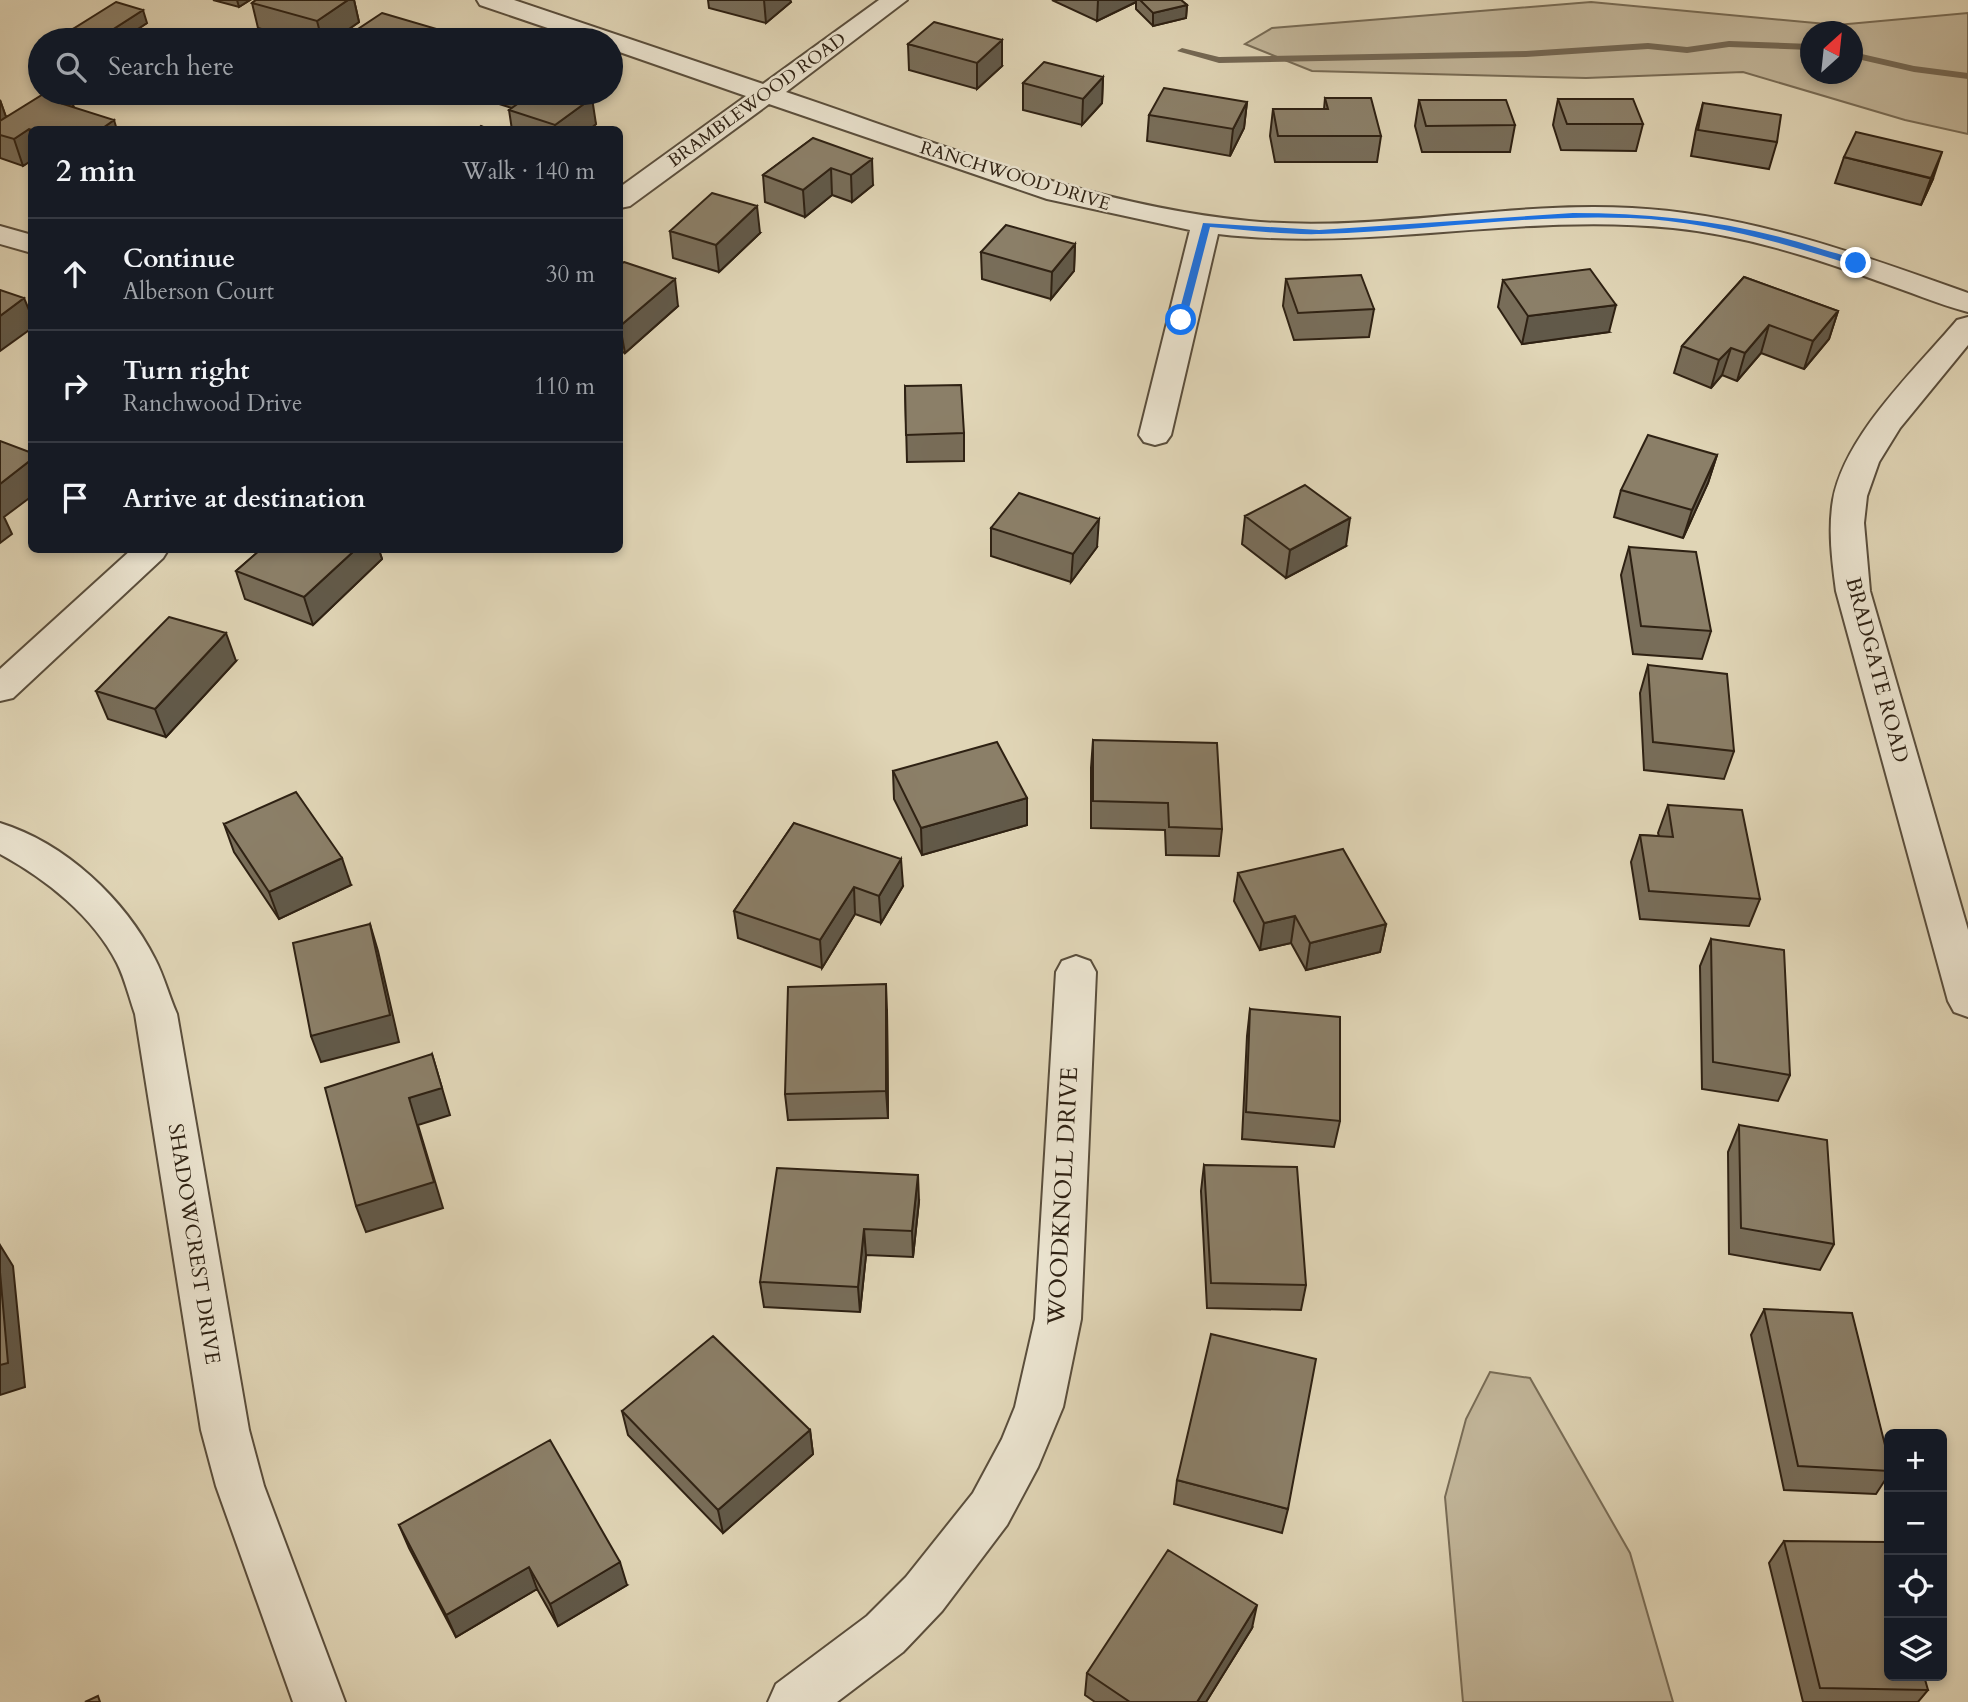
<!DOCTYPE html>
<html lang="en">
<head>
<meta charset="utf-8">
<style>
	body { margin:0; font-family:Cardo,serif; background:#20242c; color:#f1f3f6 }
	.controls { position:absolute; right:21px; bottom:21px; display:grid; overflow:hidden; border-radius:10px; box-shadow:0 4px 10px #0003 }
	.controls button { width:63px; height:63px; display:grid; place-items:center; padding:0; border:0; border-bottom:2px solid #363941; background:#171b24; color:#f1f3f6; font:35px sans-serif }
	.compass { position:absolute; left:1800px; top:21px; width:63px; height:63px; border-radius:50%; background:#171b24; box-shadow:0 4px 10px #0003; rotate:27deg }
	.stop { position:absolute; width:21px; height:21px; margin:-16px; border:5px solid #1a73e8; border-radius:50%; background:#fff }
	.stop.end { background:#1a73e8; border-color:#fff; box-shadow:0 2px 7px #0008 }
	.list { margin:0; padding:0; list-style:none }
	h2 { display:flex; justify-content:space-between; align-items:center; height:91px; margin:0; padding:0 28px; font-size:30px }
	h2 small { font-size:23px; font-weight:400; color:#9ea1a6 }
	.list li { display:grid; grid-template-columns:46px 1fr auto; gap:21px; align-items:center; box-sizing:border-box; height:112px; padding:0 28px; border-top:2px solid #363941 }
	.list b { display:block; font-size:26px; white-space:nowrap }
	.list p { margin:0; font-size:23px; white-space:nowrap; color:#9ea1a6 }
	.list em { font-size:23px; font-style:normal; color:#9ea1a6 }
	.icon { flex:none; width:38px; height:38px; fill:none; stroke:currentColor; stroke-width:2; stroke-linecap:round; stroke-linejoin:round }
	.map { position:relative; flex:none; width:1968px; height:1702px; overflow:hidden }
	.search { position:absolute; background:#171b24; box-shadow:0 4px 10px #0003; left:28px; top:28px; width:595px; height:77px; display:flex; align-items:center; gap:18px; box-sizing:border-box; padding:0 24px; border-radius:38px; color:#9ea1a6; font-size:26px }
	.panel { position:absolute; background:#171b24; box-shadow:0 4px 10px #0003; left:28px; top:126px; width:595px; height:427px; border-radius:10px }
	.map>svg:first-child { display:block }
</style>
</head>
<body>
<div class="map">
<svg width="1968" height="1702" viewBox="0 0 1968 1702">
	<rect width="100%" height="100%" fill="#e0d5b6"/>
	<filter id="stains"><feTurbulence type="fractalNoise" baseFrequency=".00286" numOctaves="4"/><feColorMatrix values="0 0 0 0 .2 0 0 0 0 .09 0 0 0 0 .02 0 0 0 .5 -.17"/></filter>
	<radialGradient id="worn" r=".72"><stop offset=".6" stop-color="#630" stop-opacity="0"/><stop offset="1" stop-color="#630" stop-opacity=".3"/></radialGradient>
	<path fill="#c2b69a" stroke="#786c56" stroke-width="2" fill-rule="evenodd" d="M1591 2 1837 25 1968 13V134L1905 120 1743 72 1586 78 1312 71 1245 44 1272 28ZM1811 32H1853V74H1811Z
		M1490 1372 1530 1378 1630 1553 1673 1702H1463L1445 1497 1466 1419Z"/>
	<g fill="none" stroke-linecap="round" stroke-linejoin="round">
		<path fill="#746854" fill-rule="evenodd" d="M1729 41 1811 44V50L1729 47 1687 53 1648 49 1526 57 1219 63 1177 51 1182 48 1219 57 1526 51 1648 43 1687 47Z
			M1853 52 1914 66 1968 73V79L1914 72 1853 58Z"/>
		<defs>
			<path id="minor" d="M477 0H514L763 84 879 0H907L786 92C938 143 1088 205 1249 221 1377 233 1504 201 1632 208 1749 214 1859 254 1968 293V312C1937 304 1908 291 1878 281 1812 257 1743 235 1673 228 1521 212 1370 252 1218 234L1171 435 1166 442 1155 445 1144 442 1139 435 1190 230 1047 199 769 104 630 206 620 208V187L746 96 611 49V40H583L480 5Z
				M0 226 32 235V253L0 244Z
				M1968 317V345L1900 428 1879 462 1867 496 1864 523 1870 591 1968 930V1017L1954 1012 1948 1001 1836 591C1832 561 1828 530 1833 500 1845 434 1916 369 1957 320Z
				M131 550H168L163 558 13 698 0 701V669Z
				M0 823C65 843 125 899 155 959 164 976 169 996 177 1014L249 1430 264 1486 345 1702H293L216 1486 201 1430 135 1014C129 997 125 979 117 963 93 916 46 879 0 854Z
				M1076 956 1090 961 1096 972 1081 1319 1063 1407 1038 1467 1007 1525 942 1611 903 1652 837 1702H768L776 1684 867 1616 906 1577 973 1493 1002 1439 1015 1407 1035 1319 1056 972 1062 961Z"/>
		</defs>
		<use href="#minor" stroke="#5a4e3c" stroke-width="4"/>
		<use href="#minor" fill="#ebe4d0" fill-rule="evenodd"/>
	</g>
	<path fill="#786d59" stroke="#2e2113" stroke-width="2" d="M213 0H250L239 7Z
		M256 0H354L359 22 333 40H301L258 28 252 3Z
		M708 0H790L791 2 766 23 709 8Z
		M1052 0H1181L1187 5 1186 18 1153 26 1136 9V2L1097 21Z
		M147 23 121 40H77L73 29Z
		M349 35 448 40H350Z
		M908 44 1002 66 977 89 909 70Z
		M1103 77 1102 103 1082 125 1023 110V83Z
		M497 93H584L596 124 589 130H512L509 110 512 108 499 104Z
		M1325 98 1381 136 1377 162H1275L1270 136 1273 109H1324Z
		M71 99 74 108 32 130V160L23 166 0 158V100L6 117Z
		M1558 99 1643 124 1636 151 1561 150 1553 125Z
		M1419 100 1515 125 1510 152H1422L1415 126Z
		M1247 102 1244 128 1230 156 1147 141 1149 115Z
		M1703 103 1777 142 1769 169 1691 156 1696 129Z
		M813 138 873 185 852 202 832 195 805 217 765 202 763 175Z
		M1844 157 1933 179 1921 205 1835 183Z
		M670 231 760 233 719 272 673 258Z
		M1075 244 1074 271 1051 299 982 279 981 252Z
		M620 265 678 306 625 353 620 351Z
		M1744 277 1838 311 1829 339 1804 369 1761 353 1737 381 1722 375 1711 388 1674 373 1682 346Z
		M1286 279 1374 309 1369 337 1294 340 1283 306Z
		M1503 280 1609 332 1522 344 1498 307Z
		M905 386 964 433V461L907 462Z
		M1717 455 1708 483 1683 538 1614 517 1621 490Z
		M1245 516 1346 546 1286 578 1242 544Z
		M991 528 1097 547 1071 582 991 556Z
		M1629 547 1711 631 1702 659 1633 654 1621 575Z
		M260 550H379L382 559 313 625 245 599 236 571Z
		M236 661 166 737 108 719 96 691Z
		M1648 665 1734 751 1724 779 1644 770 1640 693Z
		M1093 740 1222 829 1219 856 1166 855 1165 830 1091 828V768Z
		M893 771 1027 798V825L922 855 894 799Z
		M1668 805 1760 899 1749 926 1640 919 1631 862 1640 835 1659 836 1658 833Z
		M794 823 903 886 881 923 855 914 822 968 738 938 734 911Z
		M224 824 351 885 279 919 234 852Z
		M1238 873 1386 924 1380 952 1306 970 1291 943 1260 950 1234 901Z
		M1711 939 1790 1075 1778 1101 1702 1089 1700 966Z
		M1250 1009 1340 1121 1334 1147 1242 1139 1247 1036Z
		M887 1011 888 1118 788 1120 785 1094Z
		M1739 1125 1834 1244 1820 1270 1729 1254 1728 1152Z
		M1204 1165 1306 1285 1301 1310 1207 1308 1201 1191Z
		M919 1201 913 1257 866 1255 860 1312 764 1307 760 1282Z
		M1764 1310 1889 1461V1474L1876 1494 1784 1490 1751 1335Z
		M622 1411 810 1430 813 1454 723 1533 628 1435Z
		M1177 1480 1288 1509 1282 1533 1174 1504Z
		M399 1525 627 1585 558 1626 537 1589 456 1637 409 1548Z
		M1784 1541 1928 1690 1918 1702H1803L1769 1563Z
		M1252 1628 1206 1702H1095L1085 1695 1087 1673Z"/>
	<path fill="#615949" stroke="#2e2113" stroke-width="2" d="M237 0H250L239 7Z
		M348 0H354L359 22 333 40H322L317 21Z
		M764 0H790L791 2 766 23Z
		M1098 0H1136V2L1097 21Z
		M1187 5 1186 18 1153 26V13Z
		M143 10 147 23 121 40H102L101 37Z
		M447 32 448 40H435Z
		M1002 40V66L977 89V63Z
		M1103 77 1102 103 1082 125 1083 99Z
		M592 98 596 124 589 130H556L555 125Z
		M71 99 80 126 63 104Z
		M0 100 6 117 0 122Z
		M1247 102 1244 128 1230 156 1233 129Z
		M114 120 117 130H100Z
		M29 129 32 138V160L23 166 14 139Z
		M1942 152 1933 179 1921 205 1931 178Z
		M872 159 873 185 852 202 851 175Z
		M831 168 832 195 805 217 803 190Z
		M757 206 760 233 719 272 716 245Z
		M1075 244 1074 271 1051 299 1052 272Z
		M675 279 678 306 625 353 620 326Z
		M24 298 32 317V328L0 351V316Z
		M1616 305 1609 332 1522 344 1528 316Z
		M1838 311 1829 339 1804 369 1813 341Z
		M1769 325 1761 353 1737 381 1745 353Z
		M1731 348 1722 375 1711 388 1719 360Z
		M1717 455 1708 483 1683 538 1692 510Z
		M32 459V496L4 517 12 534 0 543V484Z
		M1350 518 1346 546 1286 578 1290 550Z
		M1099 519 1097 547 1071 582 1073 554Z
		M355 550H379L382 559 313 625 304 597Z
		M226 633 236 661 166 737 155 709Z
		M1027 798V825L922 855 921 828Z
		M342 858 351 885 279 919 269 892Z
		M901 859 903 886 881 923 879 896Z
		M854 887 855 914 822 968 820 940Z
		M1295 916 1291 943 1260 950 1264 923Z
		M370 924 378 951 399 1042 321 1062 311 1036Z
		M1386 924 1380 952 1306 970 1310 943Z
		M886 984 887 1011 888 1118 886 1091Z
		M432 1054 450 1115 418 1125 443 1208 366 1232 356 1206Z
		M918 1175 919 1201 913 1257 912 1231Z
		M864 1229 866 1255 860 1312 858 1287Z
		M0 1245 13 1266 25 1387 0 1395Z
		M810 1430 813 1454 723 1533 718 1510Z
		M620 1562 627 1585 558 1626 550 1604Z
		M529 1567 537 1589 456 1637 446 1615Z
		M1257 1605 1252 1628 1206 1702H1197Z"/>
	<path fill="#8b7f68" stroke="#2e2113" stroke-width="2" d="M256 0H348L317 21 252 3Z
		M1140 0H1181L1187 5 1153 13Z
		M116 2 143 10 101 37 73 29Z
		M382 13 447 32 435 40H366L349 35Z
		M934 22 1002 40 977 63 908 44Z
		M1044 62 1103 77 1083 99 1023 83Z
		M1164 88 1247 102 1233 129 1149 115Z
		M45 93H50L71 99 63 104 114 120 100 130H32L29 129 14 139 0 135V121Z
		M533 93H577L592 98 555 125 509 110Z
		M1325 98H1371L1381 136H1278L1273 109H1328Z
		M1558 99H1633L1643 124H1567Z
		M1419 100H1506L1515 125 1426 126Z
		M1703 103 1781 115 1777 142 1698 130Z
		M481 126 490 130H477Z
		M1856 132 1942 152 1931 178 1844 157Z
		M813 138 872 159 851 175 831 168 803 190 763 175Z
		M712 193 757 206 716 245 670 231Z
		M1006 225 1075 244 1052 272 981 252Z
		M624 262 675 279 620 326V265Z
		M1590 269 1616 305 1528 316 1503 280Z
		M1361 275 1374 309 1298 313 1286 279Z
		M1744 277 1838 311 1813 341 1769 325 1745 353 1731 348 1719 360 1682 346Z
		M0 290 24 298 0 316Z
		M961 385 964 433 906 435 905 386Z
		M1648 435 1717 455 1692 510 1621 490Z
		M0 441 32 453V459L0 484Z
		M1305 485 1350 518 1290 550 1245 516Z
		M1019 493 1099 519 1073 554 991 528Z
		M1629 547 1696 552 1711 631 1641 626Z
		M260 550H355L304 597 236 571Z
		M169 617 226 633 155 709 96 691Z
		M1648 665 1727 674 1734 751 1653 742Z
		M1093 740 1217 743 1222 829 1169 827 1168 803 1093 801Z
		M997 742 1027 798 921 828 893 771Z
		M296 792 342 858 269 892 224 824Z
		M1668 805 1742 810 1760 899 1649 891 1640 835 1673 837Z
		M794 823 901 859 879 896 854 887 820 940 734 911Z
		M1343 849 1386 924 1310 943 1295 916 1264 923 1238 873Z
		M370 924 390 1015 311 1036 293 943Z
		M1711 939 1784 950 1790 1075 1713 1062Z
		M886 984V1091L785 1094 788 987Z
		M1250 1009 1340 1017V1121L1246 1112Z
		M432 1054 442 1088 409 1098 434 1182 356 1206 325 1088Z
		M1739 1125 1827 1140 1834 1244 1741 1228Z
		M1204 1165 1297 1167 1306 1285 1211 1283Z
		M777 1168 918 1175 912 1231 864 1229 858 1287 760 1282Z
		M0 1272 8 1363 0 1365Z
		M1764 1309 1852 1313 1889 1461V1471L1798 1466Z
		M1211 1334 1316 1359 1288 1509 1177 1480Z
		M713 1336 810 1430 718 1510 622 1411Z
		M550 1440 620 1562 550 1604 529 1567 446 1615 399 1525Z
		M1784 1541 1887 1542 1889 1551V1676H1924L1928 1690 1820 1688Z
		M1168 1550 1257 1605 1197 1702H1130L1087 1673Z
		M98 1696 100 1702H85Z"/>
	<path fill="#1a73e8" d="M1573 213C1655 213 1737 222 1815 247 1829 252 1848 255 1860 263L1853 265C1780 242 1707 221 1630 218 1527 214 1424 231 1321 234 1285 235 1247 230 1210 227L1186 320 1181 323 1177 320 1203 223 1319 230Z"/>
	<g text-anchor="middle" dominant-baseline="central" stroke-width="5" stroke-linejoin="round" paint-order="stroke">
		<g font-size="18" fill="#2e2113" stroke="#ebe4d0">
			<text transform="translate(757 100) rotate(-36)">BRAMBLEWOOD ROAD</text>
			<text transform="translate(1015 176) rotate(17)">RANCHWOOD DRIVE</text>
		</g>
		<g font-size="21" fill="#2e2113" stroke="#ebe4d0">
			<text transform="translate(1877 670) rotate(75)">BRADGATE ROAD</text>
			<text transform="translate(194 1244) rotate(81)">SHADOWCREST DRIVE</text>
		</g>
		<g font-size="24" fill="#2e2113" stroke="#ebe4d0">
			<text transform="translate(1063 1196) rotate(-87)">WOODKNOLL DRIVE</text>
		</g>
	</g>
	<rect width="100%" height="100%" filter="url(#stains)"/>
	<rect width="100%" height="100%" fill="url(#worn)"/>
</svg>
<div class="controls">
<button>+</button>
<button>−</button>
<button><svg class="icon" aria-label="locate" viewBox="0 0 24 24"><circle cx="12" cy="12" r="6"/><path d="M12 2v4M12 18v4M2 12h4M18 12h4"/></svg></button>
<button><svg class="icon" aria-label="layers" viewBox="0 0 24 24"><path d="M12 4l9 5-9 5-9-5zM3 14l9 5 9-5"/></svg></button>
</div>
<svg class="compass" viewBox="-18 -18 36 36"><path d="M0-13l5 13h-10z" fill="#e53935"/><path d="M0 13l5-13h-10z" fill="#9ea1a6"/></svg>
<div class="stop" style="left:1181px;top:320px"></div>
<div class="stop end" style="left:1856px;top:263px"></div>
<div class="search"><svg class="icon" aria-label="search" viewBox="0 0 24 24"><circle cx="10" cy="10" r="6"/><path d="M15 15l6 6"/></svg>Search here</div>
<section class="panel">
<h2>2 min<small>Walk · 140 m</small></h2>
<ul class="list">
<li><svg class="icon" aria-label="ahead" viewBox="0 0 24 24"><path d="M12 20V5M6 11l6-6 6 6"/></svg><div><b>Continue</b><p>Alberson Court</p></div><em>30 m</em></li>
<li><svg class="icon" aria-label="right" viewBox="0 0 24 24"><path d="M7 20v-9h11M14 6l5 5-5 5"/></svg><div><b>Turn right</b><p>Ranchwood Drive</p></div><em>110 m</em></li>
<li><svg class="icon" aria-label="arrive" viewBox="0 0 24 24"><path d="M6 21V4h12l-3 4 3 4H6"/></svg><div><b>Arrive at destination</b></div></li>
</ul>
</section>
</div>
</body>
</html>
